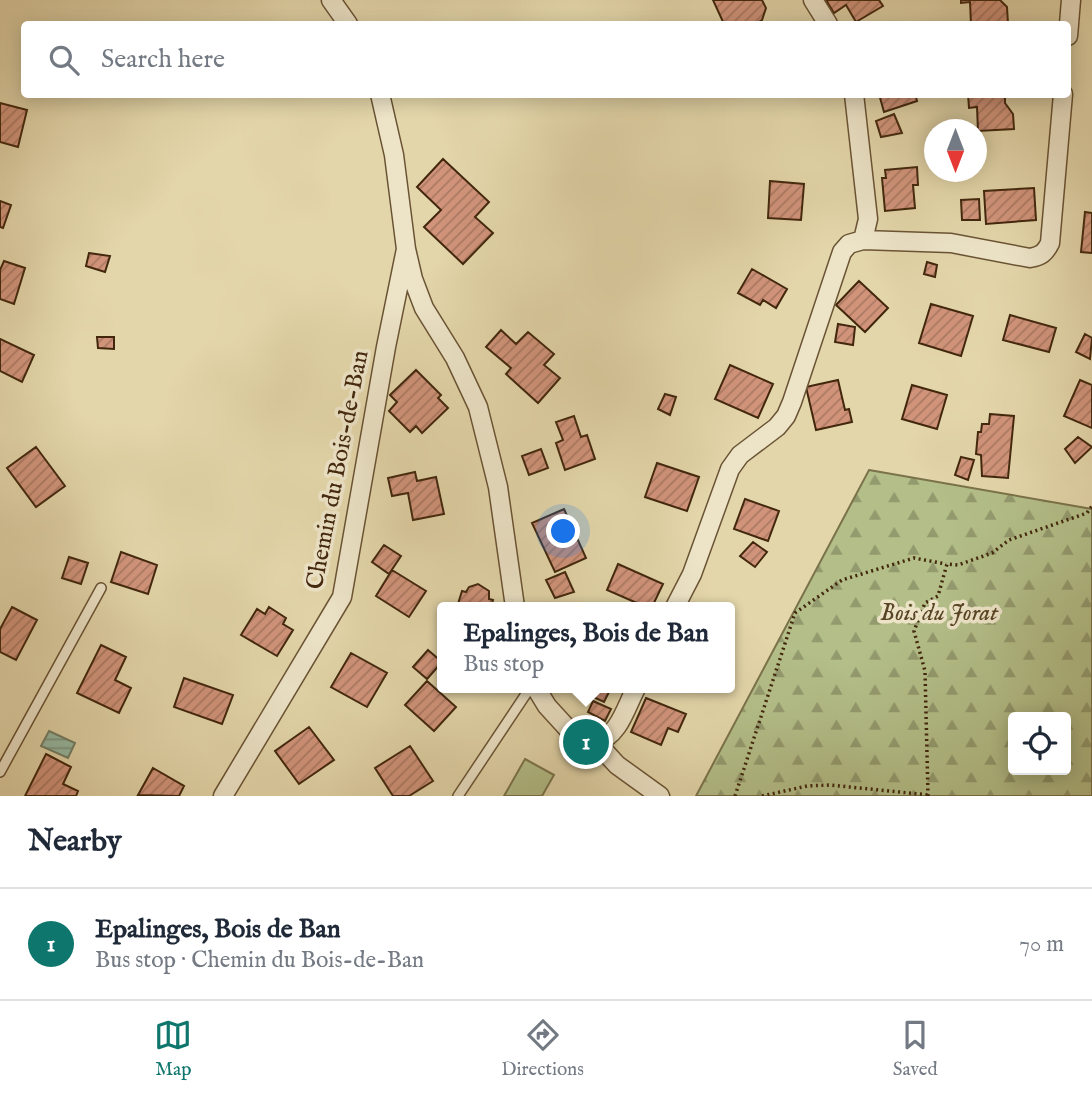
<!DOCTYPE html>
<html lang="en">
<head>
<meta charset="utf-8">
<style>
	body { margin:0; font-family:"IM FELL English",serif; background:#f2f2f3; color:#1f2937 }
	.controls { position:absolute; right:21px; bottom:21px; display:grid; overflow:hidden; border-radius:7px; box-shadow:0 4px 18px #0003 }
	.controls button { width:63px; height:63px; display:grid; place-items:center; padding:0; border:0; border-bottom:2px solid #e0e1e3; background:#fff; color:#1f2937; font:35px sans-serif }
	.compass { position:absolute; left:924px; top:119px; width:63px; height:63px; border-radius:50%; background:#fff; box-shadow:0 4px 18px #0003; rotate:180deg }
	.you { position:absolute; left:564px; top:532px; width:24px; height:24px; margin:-18px; border:5px solid #fff; border-radius:50%; background:#1a73e8; box-shadow:0 0 0 10px #1a73e833 }
	.badge { display:grid; place-items:center; width:46px; height:46px; border-radius:50%; background:#0f766e; color:#fff; font-size:23px; font-weight:700 }
	.pin { position:absolute; translate:-50% -50%; border:4px solid #fff; box-shadow:0 2px 7px #0006 }
	.popup { position:absolute; left:437px; top:602px; width:298px; height:91px; box-sizing:border-box; display:grid; place-content:center; border-radius:7px; background:#fff; filter:drop-shadow(0 2px 5px #0005); font-size:23px; white-space:nowrap; color:#747a83 }
	.popup b { font-size:26px; color:#1f2937 }
	.popup::after { content:''; position:absolute; left:50%; top:100%; margin-left:-14px; border:14px solid transparent; border-top-color:#fff }
	.list { margin:0; padding:0; list-style:none }
	h2 { display:flex; justify-content:space-between; align-items:center; height:91px; margin:0; padding:0 28px; font-size:30px }
	h2 small { font-size:23px; font-weight:400; color:#747a83 }
	.list li { display:grid; grid-template-columns:46px 1fr auto; gap:21px; align-items:center; box-sizing:border-box; height:112px; padding:0 28px; border-top:2px solid #e0e1e3 }
	.list b { display:block; font-size:26px; white-space:nowrap }
	.list p { margin:0; font-size:23px; white-space:nowrap; color:#747a83 }
	.list em { font-size:23px; font-style:normal; color:#747a83 }
	.icon { flex:none; width:38px; height:38px; fill:none; stroke:currentColor; stroke-width:2; stroke-linecap:round; stroke-linejoin:round }
	.map { position:relative; flex:none; width:1092px; height:796px; overflow:hidden }
	.search { position:absolute; background:#fff; box-shadow:0 4px 18px #0003; left:21px; right:21px; top:21px; height:77px; display:flex; align-items:center; gap:18px; box-sizing:border-box; padding:0 24px; border-radius:7px; color:#747a83; font-size:26px }
	.sheet { height:203px; background:#fff }
	nav { display:flex; justify-content:space-around; align-items:center; box-sizing:border-box; height:98px; border-top:2px solid #e0e1e3; background:#fff; font-size:19px; color:#747a83 }
	nav a { display:grid; justify-items:center; gap:4px }
	nav .on { color:#0f766e }
	.map>svg:first-child { display:block }
</style>
</head>
<body>
<div class="map">
<svg width="1092" height="796" viewBox="0 0 1092 796">
	<defs>
		<pattern id="forest-firs" width="22" height="20" patternUnits="userSpaceOnUse" patternTransform="scale(1.75)"><rect width="22" height="20" fill="#b3be88"/><path d="M5 1l3.5 6h-7zM16 11l3.5 6h-7z" fill="#939a6e"/></pattern>
		<pattern id="water-rules" width="6" height="5" patternUnits="userSpaceOnUse" patternTransform="scale(1.75)"><rect width="6" height="5" fill="#96baa3"/><path d="M0 2.5h6" fill="none" stroke="#7c9783"/></pattern>
		<pattern id="building-hatch" width="6" height="6" patternUnits="userSpaceOnUse" patternTransform="scale(1.75)"><rect width="6" height="6" fill="#d1947b"/><path d="M-1 1l2-2M0 6l6-6M5 7l2-2" fill="none" stroke="#ab7963"/></pattern>
	</defs>
	<rect width="100%" height="100%" fill="#e3d6aa"/>
	<filter id="stains"><feTurbulence type="fractalNoise" baseFrequency=".00286" numOctaves="4"/><feColorMatrix values="0 0 0 0 .2 0 0 0 0 .09 0 0 0 0 .02 0 0 0 .5 -.17"/></filter>
	<radialGradient id="worn" r=".72"><stop offset=".6" stop-color="#630" stop-opacity="0"/><stop offset="1" stop-color="#630" stop-opacity=".3"/></radialGradient>
	<path fill="url(#forest-firs)" stroke="#7a724a" stroke-width="2" fill-rule="evenodd" d="M869 470 1092 509V796H696ZM1013 717H1066V770H1013Z"/>
	<path fill="#b3be88" stroke="#7a724a" stroke-width="2" d="M525 759 554 775 542 796H504Z"/>
	<path fill="url(#water-rules)" stroke="#747f67" stroke-width="2" d="M49 731 75 743 68 758 41 746Z"/>
	<path fill="url(#building-hatch)" stroke="#42270d" stroke-width="2" d="M713 0H762L766 8 762 20 755 24H724Z
		M826 0H879L883 6 856 22 846 5 834 13Z
		M961 0H1000L1007 7 1008 24H971L970 2 961 3Z
		M879 94H915L917 101 884 112Z
		M968 94H1005V103L1013 114 1014 129 978 131 977 107 969 108Z
		M0 103 27 110 18 147 0 142Z
		M894 114 902 133 881 137 876 121Z
		M443 159 489 202 475 217 493 233 463 264 424 227 441 210 417 187Z
		M917 167 918 185H913L915 208 885 211 882 178H886L885 170Z
		M770 181 804 184 801 220 768 218Z
		M1034 188 1036 220 986 224 984 191Z
		M979 199 980 220H962L961 200Z
		M0 201 11 205 3 228 0 227Z
		M1085 212 1092 213V253L1081 252Z
		M89 253 110 256 105 272 86 266Z
		M4 261 25 268 14 304 0 299V270Z
		M927 262 937 265 935 277 924 274Z
		M752 269 787 289 776 308 763 300 760 305 738 293Z
		M859 281 888 308 865 332 836 305Z
		M931 304 973 316 961 356 919 343Z
		M1010 315 1056 328 1049 352 1003 340Z
		M838 324 855 327 853 345 835 342Z
		M501 330 516 344 528 332 554 354 544 365 560 378 538 403 506 374 511 368 486 347Z
		M1085 334 1092 338 1090 359 1076 352Z
		M97 337H114V349L98 348Z
		M0 339 34 355 22 382 0 371Z
		M730 365 773 384 758 418 715 399Z
		M416 370 441 395 438 398 448 408 422 433 416 426 410 432 389 411 397 402 390 395Z
		M838 380 845 410 849 409 852 422 816 430 806 387Z
		M1080 380 1092 385V428L1064 416Z
		M912 385 947 395 937 429 902 419Z
		M665 394 676 397 670 415 658 409Z
		M990 414 1014 416 1008 478 982 476 981 455 976 454 978 432H981L982 424H989Z
		M574 416 581 437 587 435 595 459 565 470 556 443 563 440 556 422Z
		M1078 437 1092 447 1075 463 1065 449Z
		M36 447 65 486 36 507 7 468Z
		M541 449 548 468 529 475 522 456Z
		M961 457 974 460 968 480 955 475Z
		M657 463 699 477 687 511 645 497Z
		M415 472 417 481 436 477 444 514 413 520 408 493 392 496 388 478Z
		M745 499 779 511 768 541 734 529Z
		M564 509 586 558 555 572 532 523Z
		M753 542 767 552 755 567 740 556Z
		M384 545 401 556 389 574 372 562Z
		M121 552 157 565 148 594 111 582Z
		M69 557 88 563 81 584 62 578Z
		M618 564 663 584 652 607H646L607 590Z
		M392 570 426 591 409 617 376 596Z
		M565 572 574 592 555 598 546 580Z
		M478 584 489 591V599L493 600 491 607H457L462 591 466 592 469 587Z
		M12 607 37 620 16 660 0 652V629Z
		M269 607 286 618 283 624 293 630 277 656 241 635 257 609 265 614Z
		M101 645 126 657 115 680 131 688 119 713 77 693Z
		M428 650 442 662 427 679 413 667Z
		M351 653 387 673 367 707 331 687Z
		M184 678 233 695 222 724 174 707Z
		M427 681 456 707 434 731 405 705Z
		M574 688H611L604 702Z
		M646 698 686 714 678 732 668 728 661 745 631 732Z
		M593 701 611 709 605 721 588 712Z
		M309 727 334 760 299 784 275 751Z
		M410 746 433 781 409 796H393L375 768Z
		M46 754 71 767 63 784 78 791 76 796H25Z
		M153 768 184 786 179 796 138 795Z"/>
	<g fill="none" stroke-linecap="round" stroke-linejoin="round">
		<defs>
			<path id="lane" d="M0 772 101 588
				M458 796 530 688"/>
			<path id="street" d="M331 0 348 24
				M813 0 828 24
				M1068 36 1071 0
				M380 94 394 155 406 249 413 279 424 308 455 358 478 407 498 487 515 607
				M854 94 868 219 863 240
				M675 607 692 574 730 469 740 455 777 427 786 416 792 402 842 252 849 244 863 240 951 243 1030 258C1041 256 1045 253 1050 243L1063 94
				M536 688 547 706 568 729 582 739 596 742 617 765 660 796
				M596 742C619 736 626 707 636 688
				M223 796 342 597 386 347 406 249"/>
		</defs>
		<use href="#lane" stroke="#6a5334" stroke-width="12"/>
		<use href="#street" stroke="#6a5334" stroke-width="21"/>
		<path stroke="#42270d" stroke-width="3.5" stroke-dasharray="2 3.5" stroke-linecap="butt" d="M735 796 795 613 842 580 914 558 946 564
			M762 796 807 786 830 785 929 795
			M928 796 925 671 914 631 925 603 938 596 947 564 958 565 992 553 1009 540 1087 513 1092 506"/>
		<use href="#lane" stroke="#ede4c8" stroke-width="9"/>
		<use href="#street" stroke="#ede4c8" stroke-width="18"/>
	</g>
	<g text-anchor="middle" dominant-baseline="central" stroke-width="7" stroke-linejoin="round" paint-order="stroke">
		<g font-size="24" fill="#42270d" stroke="#ede4c8">
			<text transform="translate(338 470) rotate(-79)">Chemin du Bois-de-Ban</text>
		</g>
		<g font-size="24" font-style="italic" fill="#594526" stroke="#ede4c8">
			<text x="939" y="613">Bois du Jorat</text>
		</g>
	</g>
	<rect width="100%" height="100%" filter="url(#stains)"/>
	<rect width="100%" height="100%" fill="url(#worn)"/>
</svg>
<div class="controls">
<button><svg class="icon" aria-label="locate" viewBox="0 0 24 24"><circle cx="12" cy="12" r="6"/><path d="M12 2v4M12 18v4M2 12h4M18 12h4"/></svg></button>
</div>
<svg class="compass" viewBox="-18 -18 36 36"><path d="M0-13l5 13h-10z" fill="#e53935"/><path d="M0 13l5-13h-10z" fill="#747a83"/></svg>
<div class="you"></div>
<div class="pin badge" style="left:586px;top:742px">1</div>
<div class="popup"><b>Epalinges, Bois de Ban</b>Bus stop</div>
<div class="search"><svg class="icon" aria-label="search" viewBox="0 0 24 24"><circle cx="10" cy="10" r="6"/><path d="M15 15l6 6"/></svg>Search here</div>
</div>
<section class="sheet">
<h2>Nearby<small></small></h2>
<ul class="list">
<li><span class="badge">1</span><div><b>Epalinges, Bois de Ban</b><p>Bus stop · Chemin du Bois-de-Ban</p></div><em>70 m</em></li>
</ul>
</section>
<nav>
<a class="on"><svg class="icon" aria-label="map" viewBox="0 0 24 24"><path d="M3 6l6-2 6 2 6-2v14l-6 2-6-2-6 2zM9 4v14M15 6v14"/></svg>Map</a>
<a><svg class="icon" aria-label="directions" viewBox="0 0 24 24"><path d="M12 3l9 9-9 9-9-9zM9 14v-3h6M13 9l2 2-2 2"/></svg>Directions</a>
<a><svg class="icon" aria-label="saved" viewBox="0 0 24 24"><path d="M7 4h10v16l-5-4-5 4z"/></svg>Saved</a>
</nav>
</body>
</html>
